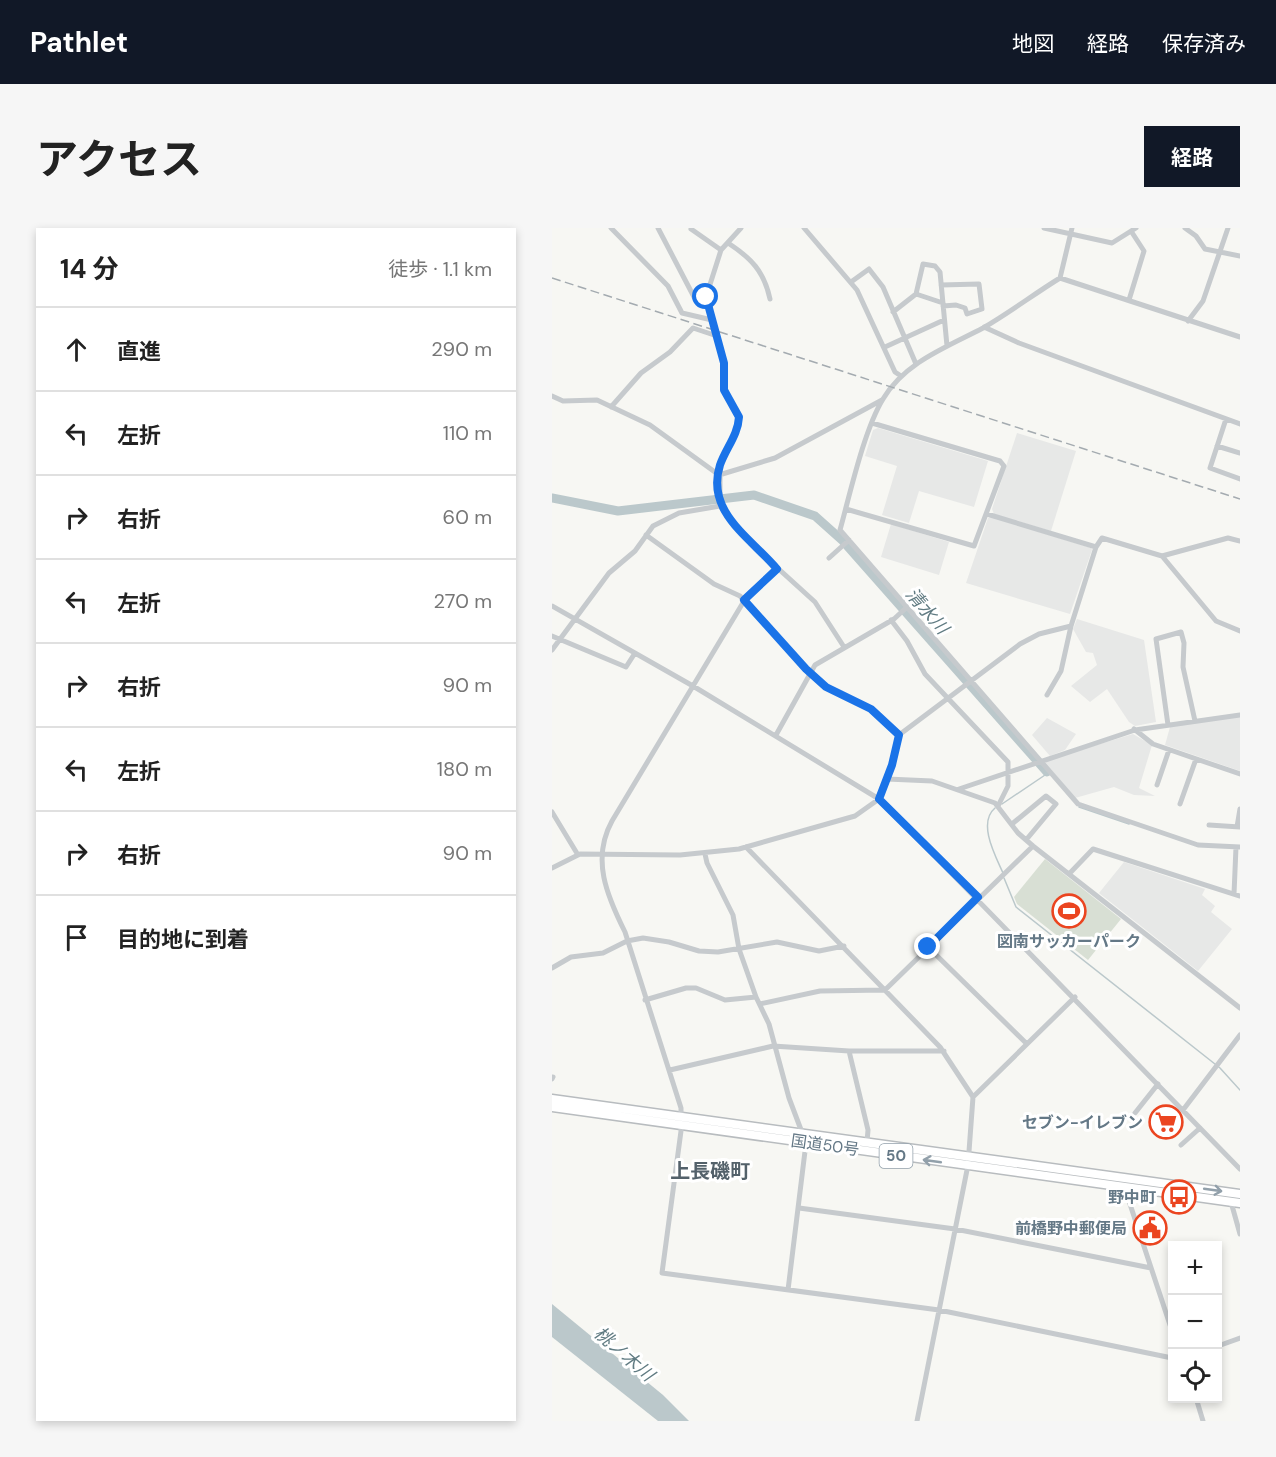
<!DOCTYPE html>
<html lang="ja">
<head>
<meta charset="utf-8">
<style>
	body { margin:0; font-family:"DM Sans","Noto Sans JP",sans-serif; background:#f6f6f6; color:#222 }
	.controls { position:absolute; right:18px; bottom:18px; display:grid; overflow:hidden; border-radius:0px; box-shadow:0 3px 9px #0003 }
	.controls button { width:54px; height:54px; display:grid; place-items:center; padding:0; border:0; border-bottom:2px solid #e0e0e0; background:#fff; color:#222; font:30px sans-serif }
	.stop { position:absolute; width:18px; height:18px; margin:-14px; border:4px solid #1a73e8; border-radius:50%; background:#fff }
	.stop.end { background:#1a73e8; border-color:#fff; box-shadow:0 2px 6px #0008 }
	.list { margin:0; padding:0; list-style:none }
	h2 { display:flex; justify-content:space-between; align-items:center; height:78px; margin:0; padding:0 24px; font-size:26px }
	h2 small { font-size:20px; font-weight:400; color:#767676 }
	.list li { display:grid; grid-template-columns:39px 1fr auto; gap:18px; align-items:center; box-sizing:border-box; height:84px; padding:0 24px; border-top:2px solid #e0e0e0 }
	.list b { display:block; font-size:22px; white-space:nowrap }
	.list em { font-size:20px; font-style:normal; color:#767676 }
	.icon { flex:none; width:33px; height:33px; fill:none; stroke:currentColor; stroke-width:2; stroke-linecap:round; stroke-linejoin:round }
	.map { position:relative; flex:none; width:688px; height:1193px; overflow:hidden; border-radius:0px }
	header { display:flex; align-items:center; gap:36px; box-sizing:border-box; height:84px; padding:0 30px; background:#111827; color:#fff }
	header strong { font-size:28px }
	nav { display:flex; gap:33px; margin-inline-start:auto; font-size:21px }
	.intro { display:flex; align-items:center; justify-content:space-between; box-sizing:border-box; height:144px; padding:0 36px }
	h1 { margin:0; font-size:42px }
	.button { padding:15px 27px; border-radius:0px; background:#111827; color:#fff; font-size:21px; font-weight:700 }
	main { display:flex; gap:36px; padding:0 36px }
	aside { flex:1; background:#fff; border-radius:0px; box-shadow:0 3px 9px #0003 }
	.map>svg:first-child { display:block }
</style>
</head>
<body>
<header>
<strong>Pathlet</strong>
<nav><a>地図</a><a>経路</a><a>保存済み</a></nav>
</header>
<div class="intro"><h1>アクセス</h1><a class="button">経路</a></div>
<main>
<aside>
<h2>14 分<small>徒歩 · 1.1 km</small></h2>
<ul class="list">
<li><svg class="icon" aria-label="ahead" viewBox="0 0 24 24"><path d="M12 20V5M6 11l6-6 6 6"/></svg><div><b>直進</b></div><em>290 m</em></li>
<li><svg class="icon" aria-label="left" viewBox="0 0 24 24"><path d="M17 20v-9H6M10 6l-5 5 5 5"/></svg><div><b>左折</b></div><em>110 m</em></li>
<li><svg class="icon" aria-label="right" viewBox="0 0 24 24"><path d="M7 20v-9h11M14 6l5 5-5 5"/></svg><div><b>右折</b></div><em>60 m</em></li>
<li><svg class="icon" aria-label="left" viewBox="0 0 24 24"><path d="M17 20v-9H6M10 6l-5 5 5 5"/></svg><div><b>左折</b></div><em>270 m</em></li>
<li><svg class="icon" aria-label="right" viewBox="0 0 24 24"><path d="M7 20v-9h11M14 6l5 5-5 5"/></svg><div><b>右折</b></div><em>90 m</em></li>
<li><svg class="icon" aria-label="left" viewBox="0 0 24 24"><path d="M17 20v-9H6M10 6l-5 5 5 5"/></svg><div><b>左折</b></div><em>180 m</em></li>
<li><svg class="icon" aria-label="right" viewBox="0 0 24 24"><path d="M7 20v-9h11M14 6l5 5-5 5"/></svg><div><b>右折</b></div><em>90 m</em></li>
<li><svg class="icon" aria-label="arrive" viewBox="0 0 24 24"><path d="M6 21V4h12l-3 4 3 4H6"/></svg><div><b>目的地に到着</b></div></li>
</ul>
</aside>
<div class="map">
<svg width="688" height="1193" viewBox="0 0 688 1193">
	<rect width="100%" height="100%" fill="#f7f7f3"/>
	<path fill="#e7e8e7" d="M326 200 436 233 422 279 367 263 357 295 330 287 345 238 313 228 321 202Z
		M465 205 524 223 499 303 442 286 440 281Z
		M439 289 539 320 540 322 518 386 414 355 436 290Z
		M339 296 397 314 387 347 329 329Z
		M525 391 592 412 604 494 583 498 577 494 555 461 538 474 519 458 545 437 541 425 534 424 521 401Z
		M688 488V543L613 517 618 499Z
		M495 490 524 506 513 522 498 528 480 507Z
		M581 506 600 517 587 560 603 568 582 567 562 559 523 570 492 533Z
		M572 634 653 661 650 667 663 678 659 684 680 701 646 743 547 665Z"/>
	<path fill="#d8dfd4" d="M493 631 569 691 536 732 465 676 462 669Z"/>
	<path fill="#bbc8cb" d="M0 1076 111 1167 137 1193H106L0 1109Z"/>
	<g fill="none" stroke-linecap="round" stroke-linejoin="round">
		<path stroke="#bbc8cb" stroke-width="1.5" d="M450 576 496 545
			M527 579 577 596
			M443 580C425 595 444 629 451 645
			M452 650 464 679 668 840 688 862"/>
		<path stroke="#bbc8cb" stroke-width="9" d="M0 270 66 283 202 267 263 288 291 313 495 544"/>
		<defs>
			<path id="highway" d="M0 871 688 966
				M0 879 688 975"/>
		</defs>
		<use href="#highway" stroke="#b8bcbf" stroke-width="11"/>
		<path stroke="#c6cacd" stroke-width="5" d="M59 0 116 58 130 85 160 92
			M106 0 142 69 156 76
			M189 0 169 22 154 69 172 135V162L187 189 185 202 168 238V278L199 316 263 374 292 419
			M252 0 305 62 343 144 349 148
			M492 0 560 15 584 0
			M520 0 508 50C482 66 457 85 431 100 395 119 353 134 331 171 312 202 298 266 288 302L526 576 646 617 688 619
			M633 0 644 8 653 21 688 28
			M139 1 169 22
			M176 15C199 30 212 43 218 71
			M508 50 688 109
			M299 54 317 41 331 59 364 136
			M389 57 427 56 430 81 415 86 413 80 404 77 391 78
			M364 66 391 75
			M577 72 592 23 579 3
			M341 84 364 66 371 36 383 38 388 44 395 118
			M636 93 651 73 676 0
			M432 99 467 115 688 196
			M333 119 392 92
			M0 168 11 173 45 172 98 197 167 247
			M59 179 89 145 118 124 141 100 165 108
			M674 191 658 240 688 251
			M665 218 688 225
			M167 247 223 230 330 172
			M294 281 422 318 452 238 448 233 320 195
			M435 286 544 319
			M94 307 162 356 188 368 254 441 274 459 319 481 347 507
			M610 328 676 310 688 313
			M277 330 297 312
			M225 341 192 373 60 593C39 631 55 668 73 704L129 880V903L110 1045 387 1082 620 1130
			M0 378 141 458 327 571 688 941
			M339 392 355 413 373 446 456 534V558L446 578
			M0 408 74 439 83 425
			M0 422 57 345 83 323 101 298 127 285 168 278
			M495 467 509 443 519 398 544 319 550 310 610 328 664 393 688 403
			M616 497 604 411 629 404 632 415 631 439 643 493
			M582 501 601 516 688 546
			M224 507 263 437 342 391 355 379
			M335 551 380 553 443 575 466 605 481 618 688 780
			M605 557 617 522
			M407 561 583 502 688 487
			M628 576 644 531
			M0 584 26 627
			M460 596 494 568 504 576 474 612
			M657 597 688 599
			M685 599 688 581
			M194 619 388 819 421 869 416 937 365 1193
			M153 626 155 635 181 687 187 721 204 769 217 796 237 870 254 915 236 1062
			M0 640 28 626 128 627 187 621 303 588 327 571 340 537 347 507 468 416 487 406 519 398
			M517 646 541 621 688 668
			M682 666 684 619
			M376 719 475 816
			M0 740 19 729 51 725 75 713 91 710 117 714 147 723 166 724 225 714 267 723 292 718
			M93 772 134 760H144L173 772 204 769
			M208 776 268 763 333 762 481 618
			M297 823 316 902 315 914
			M118 842 221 818 297 823H392
			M0 851 1 849
			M421 869 523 769
			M631 882 688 807
			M583 885 606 856
			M629 917 648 900
			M572 958 620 1103
			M679 974 688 1006
			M247 980 403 1001 599 1040
			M666 1118 688 1110
			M644 1170 651 1193"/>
		<use href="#highway" stroke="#fff" stroke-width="8"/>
		<path stroke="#a4abb0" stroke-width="1.5" stroke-dasharray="9 4.5" stroke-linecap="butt" d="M0 50 688 271"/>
	</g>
	<defs><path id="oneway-shaft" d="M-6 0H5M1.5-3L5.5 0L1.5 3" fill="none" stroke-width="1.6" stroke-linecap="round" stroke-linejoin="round" transform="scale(1.5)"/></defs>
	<g stroke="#92a0aa">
		<use href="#oneway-shaft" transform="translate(380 933) rotate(-172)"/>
		<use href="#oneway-shaft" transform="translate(661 962) rotate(8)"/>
	</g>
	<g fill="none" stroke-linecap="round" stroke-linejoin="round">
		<path stroke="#1a73e8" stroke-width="8" d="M154 69 172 135V162L187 189C186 207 174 220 168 237 153 284 199 310 225 341L192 372 254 441 274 459 319 481 347 507 340 537 327 571 426 669 376 719"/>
	</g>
	<defs>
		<symbol id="stadium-ring" viewBox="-11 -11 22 22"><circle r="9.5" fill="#fff" stroke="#eb4520" stroke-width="1.5"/><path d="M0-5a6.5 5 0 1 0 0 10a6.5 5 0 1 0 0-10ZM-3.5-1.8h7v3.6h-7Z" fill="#eb4520"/></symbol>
		<symbol id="supermarket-ring" viewBox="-11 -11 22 22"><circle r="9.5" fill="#fff" stroke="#eb4520" stroke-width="1.5"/><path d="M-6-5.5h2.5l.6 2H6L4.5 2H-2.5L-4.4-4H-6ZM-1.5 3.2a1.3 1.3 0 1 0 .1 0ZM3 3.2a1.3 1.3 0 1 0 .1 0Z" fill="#eb4520"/></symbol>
		<symbol id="bus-ring" viewBox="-11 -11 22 22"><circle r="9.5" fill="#fff" stroke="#eb4520" stroke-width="1.5"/><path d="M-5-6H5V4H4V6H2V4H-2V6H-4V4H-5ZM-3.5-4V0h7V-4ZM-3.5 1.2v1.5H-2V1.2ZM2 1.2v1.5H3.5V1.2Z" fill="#eb4520"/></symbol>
		<symbol id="civic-ring" viewBox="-11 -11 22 22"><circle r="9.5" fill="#fff" stroke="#eb4520" stroke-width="1.5"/><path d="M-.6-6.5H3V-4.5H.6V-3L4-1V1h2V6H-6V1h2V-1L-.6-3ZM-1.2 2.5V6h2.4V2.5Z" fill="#eb4520"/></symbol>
	</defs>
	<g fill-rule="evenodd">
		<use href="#stadium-ring" x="498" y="664" width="38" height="38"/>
		<use href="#supermarket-ring" x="595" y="875" width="38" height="38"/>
		<use href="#bus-ring" x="608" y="950" width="38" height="38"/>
		<use href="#civic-ring" x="579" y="981" width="38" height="38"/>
	</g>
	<g text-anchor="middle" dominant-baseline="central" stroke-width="6" stroke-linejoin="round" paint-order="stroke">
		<rect fill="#fff" stroke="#92a0aa" stroke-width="1.5" x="327.5" y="916" width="33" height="24" rx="4.5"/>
		<g font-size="15" font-weight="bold" fill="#647886">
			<text x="344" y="928">50</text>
		</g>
		<g font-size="16" font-weight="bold" fill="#647886" stroke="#fff" text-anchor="end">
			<text x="517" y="713" text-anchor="middle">図南サッカーパーク</text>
			<text x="591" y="894">セブン-イレブン</text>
			<text x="604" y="969">野中町</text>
			<text x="575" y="1000">前橋野中郵便局</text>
		</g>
		<g font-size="16" fill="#647886" stroke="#fff">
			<text transform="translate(273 917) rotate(8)">国道50号</text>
		</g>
		<g font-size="18" font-style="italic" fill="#607b82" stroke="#fff">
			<text transform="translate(375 383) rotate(49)">清水川</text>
			<text transform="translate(72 1126) rotate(41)">桃ノ木川</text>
		</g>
		<g font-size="20" font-weight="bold" fill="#53616a" stroke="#fff">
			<text x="158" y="943">上長磯町</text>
		</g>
	</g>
</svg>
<div class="controls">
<button>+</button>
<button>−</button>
<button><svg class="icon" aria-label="locate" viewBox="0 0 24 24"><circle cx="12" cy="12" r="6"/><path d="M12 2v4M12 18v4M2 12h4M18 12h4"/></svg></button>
</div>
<div class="stop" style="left:154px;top:69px"></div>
<div class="stop end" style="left:376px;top:719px"></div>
</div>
</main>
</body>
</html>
